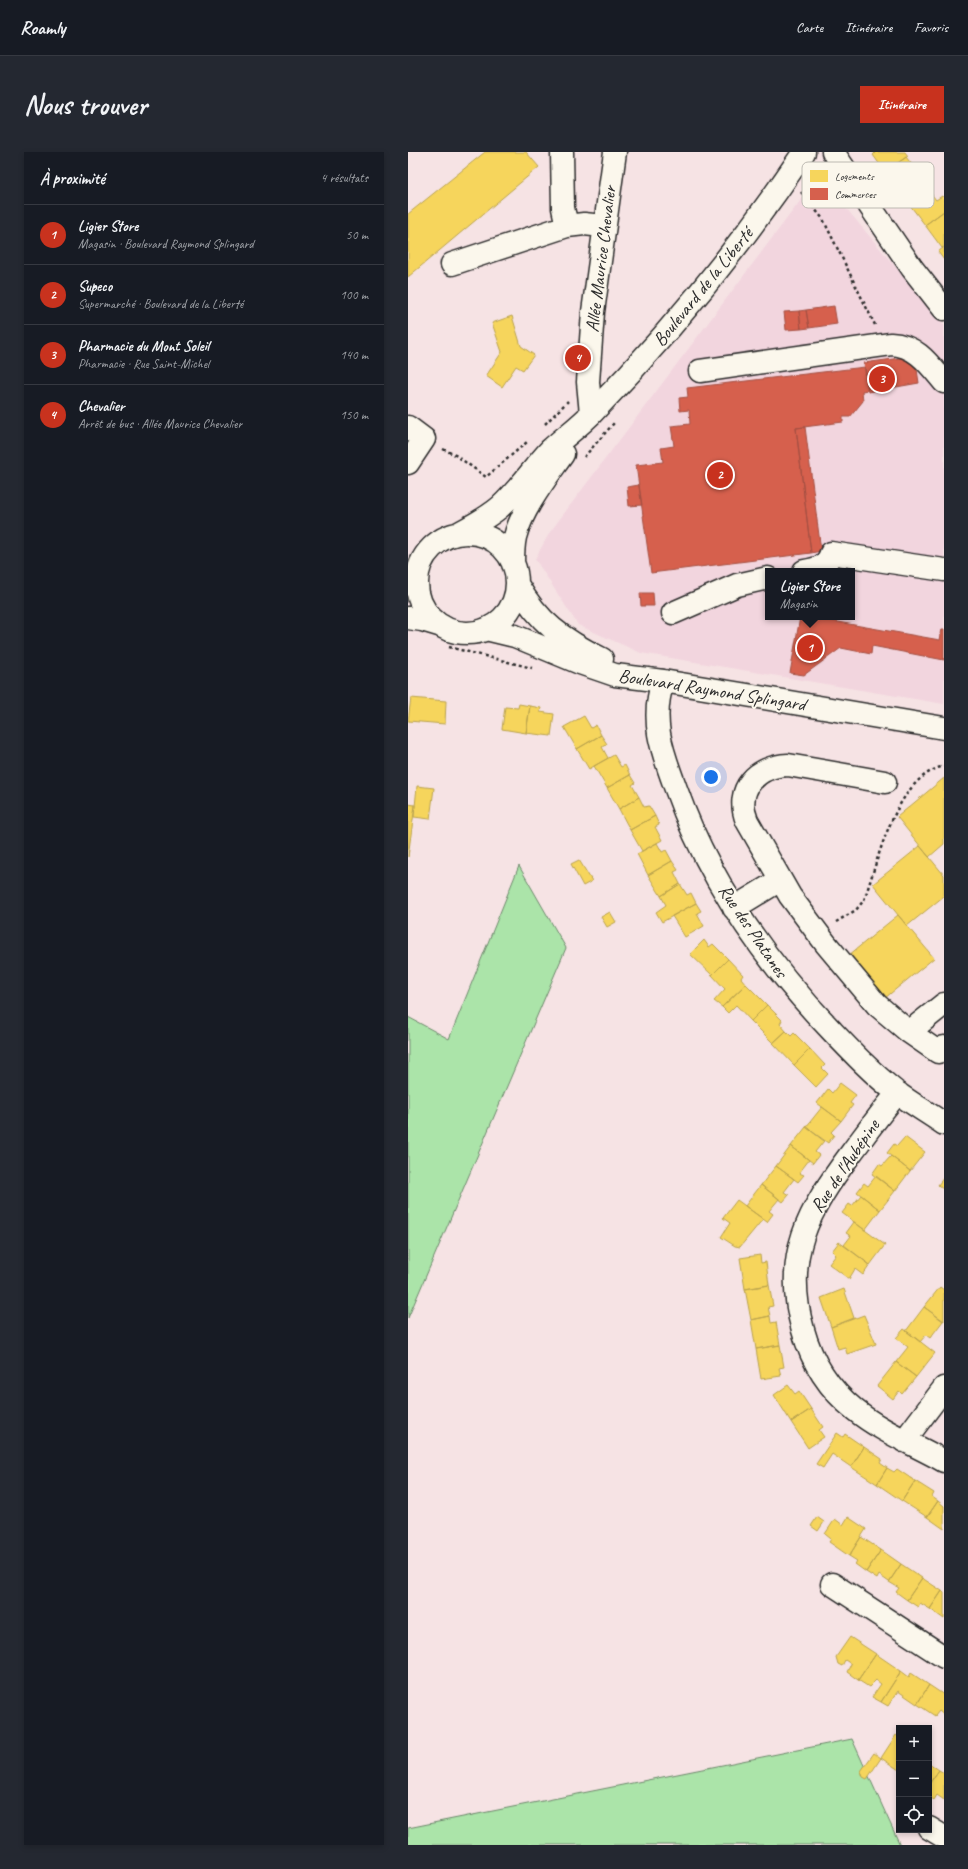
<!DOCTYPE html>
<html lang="fr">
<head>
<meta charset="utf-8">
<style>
	body { margin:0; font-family:Caveat,sans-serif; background:#242831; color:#f1f3f6 }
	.controls { position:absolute; right:12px; bottom:12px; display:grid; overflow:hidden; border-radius:0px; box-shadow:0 2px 6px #0003 }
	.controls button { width:36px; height:36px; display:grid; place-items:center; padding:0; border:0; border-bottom:1px solid #363941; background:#171b24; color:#f1f3f6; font:20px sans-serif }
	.you { position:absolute; left:303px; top:625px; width:14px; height:14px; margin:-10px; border:3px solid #fff; border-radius:50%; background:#1a73e8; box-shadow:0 0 0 6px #1a73e833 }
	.badge { display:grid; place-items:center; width:26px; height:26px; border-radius:50%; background:#c8321e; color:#fff; font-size:13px; font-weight:700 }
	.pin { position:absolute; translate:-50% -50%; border:2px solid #fff; box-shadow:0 1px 4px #0006 }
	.popup { position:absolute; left:357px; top:416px; width:90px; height:52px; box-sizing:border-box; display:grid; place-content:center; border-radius:0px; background:#171b24; filter:drop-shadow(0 1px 3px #0005); font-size:13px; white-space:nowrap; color:#9ea1a6 }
	.popup b { font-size:15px; color:#f1f3f6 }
	.popup::after { content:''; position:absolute; left:50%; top:100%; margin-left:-8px; border:8px solid transparent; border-top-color:#171b24 }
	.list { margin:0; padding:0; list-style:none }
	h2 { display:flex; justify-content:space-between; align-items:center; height:52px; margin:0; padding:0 16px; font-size:17px }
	h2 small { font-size:13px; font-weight:400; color:#9ea1a6 }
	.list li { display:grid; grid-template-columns:26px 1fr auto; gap:12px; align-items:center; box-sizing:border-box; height:60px; padding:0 16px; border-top:1px solid #363941 }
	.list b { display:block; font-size:15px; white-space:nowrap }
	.list p { margin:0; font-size:13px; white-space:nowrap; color:#9ea1a6 }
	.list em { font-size:13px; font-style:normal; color:#9ea1a6 }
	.icon { flex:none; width:22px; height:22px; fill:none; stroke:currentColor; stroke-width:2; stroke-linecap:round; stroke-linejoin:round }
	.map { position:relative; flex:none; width:536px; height:1693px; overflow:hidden; border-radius:0px }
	header { display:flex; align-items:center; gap:24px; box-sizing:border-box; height:56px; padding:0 20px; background:#171b24; border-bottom:1px solid #363941 }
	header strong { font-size:19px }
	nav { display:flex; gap:22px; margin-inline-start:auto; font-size:14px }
	.intro { display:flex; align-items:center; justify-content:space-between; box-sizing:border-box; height:96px; padding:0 24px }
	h1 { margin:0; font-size:28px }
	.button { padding:10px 18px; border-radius:0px; background:#c8321e; color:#fff; font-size:14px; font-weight:700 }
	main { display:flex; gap:24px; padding:0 24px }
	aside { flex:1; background:#171b24; border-radius:0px; box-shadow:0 2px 6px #0003 }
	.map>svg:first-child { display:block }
</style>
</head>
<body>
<header>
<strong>Roamly</strong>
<nav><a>Carte</a><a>Itinéraire</a><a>Favoris</a></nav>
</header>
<div class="intro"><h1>Nous trouver</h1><a class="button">Itinéraire</a></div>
<main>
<aside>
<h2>À proximité<small>4 résultats</small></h2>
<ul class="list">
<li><span class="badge">1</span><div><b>Ligier Store</b><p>Magasin · Boulevard Raymond Splingard</p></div><em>50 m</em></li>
<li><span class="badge">2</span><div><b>Supeco</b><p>Supermarché · Boulevard de la Liberté</p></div><em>100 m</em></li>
<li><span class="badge">3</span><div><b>Pharmacie du Mont Soleil</b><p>Pharmacie · Rue Saint-Michel</p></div><em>140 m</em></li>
<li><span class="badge">4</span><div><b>Chevalier</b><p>Arrêt de bus · Allée Maurice Chevalier</p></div><em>150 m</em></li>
</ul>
</aside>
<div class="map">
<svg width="536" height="1693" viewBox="0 0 536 1693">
	<rect width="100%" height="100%" fill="#f6e3e4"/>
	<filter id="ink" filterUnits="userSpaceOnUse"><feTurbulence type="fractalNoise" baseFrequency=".025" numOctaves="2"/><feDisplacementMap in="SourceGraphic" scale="8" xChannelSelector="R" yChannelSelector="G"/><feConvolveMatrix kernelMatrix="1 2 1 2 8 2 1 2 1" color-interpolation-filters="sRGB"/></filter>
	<g filter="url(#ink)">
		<path fill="#f2d5de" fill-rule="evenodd" d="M411 24 536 173V552L233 501 170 473 127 407 142 380ZM360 419H444V465H360Z"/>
		<path fill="#abe4a9" stroke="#6b886a" d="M111 714 158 796 0 1166V865L41 887Z
			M444 1587 492 1693H0V1676Z"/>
		<path fill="#f6d55c" stroke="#b9a24d" d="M77 0H118L131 15 0 125V62Z
			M465 0H497L500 4 477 20 465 3 467 1Z
			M498 5 519 32 498 48 477 20Z
			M517 34 528 48 534 44 536 46V59L517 73 498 48Z
			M536 59V95L534 96 517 73Z
			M536 95V108L530 100Z
			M104 164 113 194 126 203 115 218 108 214 94 235 78 224 94 200 84 171Z
			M3 546 38 549 37 572 0 569Z
			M111 552 122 554 118 581 94 577 97 555 110 556Z
			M122 554 133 556 132 560 146 562 143 584 118 581Z
			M176 564 183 576 188 573 193 583 169 597 156 575Z
			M193 583 199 592 194 595 200 606 181 617 169 597Z
			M206 603 213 615 217 613 222 623 199 636 186 614Z
			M222 623 227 631 224 633 231 645 211 657 199 636Z
			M536 626V692L521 705 489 665Z
			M9 634 26 636 22 667 6 665Z
			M231 645 236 655 241 654 247 664 222 678 211 657Z
			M0 652 7 653 0 705Z
			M247 664 251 673 247 675 254 688 234 699 222 678Z
			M249 691 254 700 258 698 264 709 240 723 229 702Z
			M512 694 536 723V744L499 774 465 732Z
			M171 708 184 729 175 734 163 712Z
			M264 709 270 718 266 720 272 732 253 744 240 723Z
			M272 732 279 743 283 741 288 751 254 770 248 760 258 753 253 744Z
			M288 751 293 759 289 761 296 774 277 785 264 764Z
			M202 760 208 770 199 775 193 765Z
			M490 763 526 806 477 846 441 803Z
			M296 788 301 795 305 792 320 807 304 823 282 802Z
			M320 807 335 823 333 826 338 832 314 855 306 849 317 837 304 823Z
			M338 832 359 853 343 869 328 853 320 861 314 855Z
			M359 853 374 868 372 872 378 879 365 891 343 869Z
			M378 879 383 884 386 881 402 897 386 913 365 891Z
			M402 897 417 913 414 916 420 922 408 935 386 913Z
			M432 931 448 943 442 951 445 953 433 969 409 951 420 937 424 941Z
			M414 955 433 969 423 980 426 983 420 991 398 975Z
			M398 975 416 989 407 1000 411 1003 405 1011 383 994Z
			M497 985 517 1000 502 1019 479 1001 486 992 489 994Z
			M383 994 401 1008 391 1021 396 1023 390 1030 368 1014Z
			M483 1004 502 1019 487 1039 464 1022 471 1012 474 1014Z
			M368 1014 386 1027 376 1040 381 1043 375 1050 353 1033Z
			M468 1024 487 1039 472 1058 449 1040 456 1031 460 1034Z
			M536 1025V1038L530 1033Z
			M353 1033 371 1047 361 1059 365 1062 359 1070 337 1054Z
			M453 1043 472 1058 457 1078 434 1061 441 1052 444 1054Z
			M329 1048 355 1067 332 1095 327 1094 313 1085 322 1071 315 1066Z
			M446 1070 477 1093 462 1113 436 1093 443 1084 438 1081Z
			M431 1090 462 1113 455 1123 447 1117 441 1127 421 1112 428 1103 424 1099Z
			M352 1103 353 1111 358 1110 361 1133 337 1137 332 1106Z
			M361 1133 365 1154 360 1155 362 1164 343 1168 337 1137Z
			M532 1135 536 1138V1169L516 1155Z
			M436 1137 446 1166 423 1175 413 1146Z
			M516 1155 535 1169 522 1186 518 1183 512 1190 498 1179Z
			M456 1163 468 1192 439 1202 437 1195 430 1197 423 1175Z
			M362 1164 363 1171 368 1170 372 1193 348 1197 343 1168Z
			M496 1177 527 1201 508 1225 488 1210 500 1195 488 1186Z
			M372 1193 376 1215 371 1216 373 1224 353 1227 348 1197Z
			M488 1210 508 1225 494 1242 491 1239 485 1247 469 1234Z
			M380 1233 387 1242 391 1239 403 1257 383 1270 366 1243Z
			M403 1257 415 1275 411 1278 416 1285 400 1296 383 1270Z
			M429 1281 435 1285 437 1282 456 1295 443 1315 424 1302 415 1316 408 1312Z
			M456 1295 474 1307 472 1311 479 1316 469 1332 443 1315Z
			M479 1316 486 1320 489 1317 507 1329 494 1349 469 1332Z
			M507 1329 526 1341 524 1345 530 1349 519 1365 494 1349Z
			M530 1349 536 1354V1377L519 1365Z
			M409 1365 416 1370 410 1379 403 1374Z
			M440 1365 458 1377 441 1404 421 1390 423 1387 417 1382 427 1367 435 1373Z
			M453 1385 473 1398 458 1420 447 1412 449 1409 441 1404Z
			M473 1398 493 1412 481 1430 471 1423 469 1427 458 1420Z
			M493 1412 514 1426 499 1448 488 1440 491 1436 481 1430Z
			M514 1426 534 1439 522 1457 512 1451 510 1455 499 1448Z
			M534 1439 536 1441V1467L522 1457Z
			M442 1485 468 1502 450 1528 439 1520 443 1512 437 1508 434 1514 430 1512 428 1505Z
			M468 1502 493 1519 473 1550 464 1545 473 1532 468 1528 461 1535 450 1528Z
			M493 1519 501 1525 503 1521 521 1533 509 1552 490 1539 480 1554 473 1550Z
			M521 1533 536 1543V1563L531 1559 527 1564 509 1552Z
			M488 1583 491 1585V1618L473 1606Z
			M466 1601 473 1606 459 1627 455 1625 453 1619Z
			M521 1611 531 1618 521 1632Z
			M531 1618 536 1621V1648L529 1643 526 1648 521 1645V1632Z"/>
		<path fill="#d6604d" stroke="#a35043" d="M426 154 429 172 401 176 398 158Z
			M398 158 401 176 393 177 391 159Z
			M391 159 393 177 378 178 376 160Z
			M507 204 511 231 460 240 456 211Z
			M457 215 460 238 454 239 455 249 442 265H435V270L388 276 403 401 243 421 228 313 255 310 253 296 266 294 263 274 282 272 281 258 272 259 271 246 280 245 279 236Z
			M397 275 413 399 403 401 388 276Z
			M231 333 234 353 221 354 219 335Z
			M232 441H245L246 454H233Z
			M392 465H401L532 488 534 477H536V508L464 494 463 502 433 496 396 523 382 521Z"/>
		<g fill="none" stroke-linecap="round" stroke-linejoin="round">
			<defs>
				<path id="minor" d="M154 0 155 56 159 74
					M425 0 504 116 536 157
					M44 112 159 74 176 72 195 74
					M292 219 483 192C508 193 521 212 536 230
					M183 262 180 230 185 160 207 0
					M0 275 16 287 0 311
					M396 419C409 417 419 415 423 401L536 418
					M265 461 329 433 360 426
					M255 529C242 569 254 599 268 637 301 730 357 809 424 879 445 901 465 922 488 940 503 951 520 961 536 972
					M477 630 380 613C349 614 326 637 339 669L382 744 418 792 469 853 501 880 530 900 536 895
					M326 756 372 728
					M501 880 536 852
					M490 941C473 960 459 980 444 1000 400 1059 374 1104 395 1178 404 1211 421 1237 447 1258 474 1280 506 1292 536 1309
					M496 1289 536 1236
					M424 1432 536 1505
					M521 1676 536 1685"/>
				<path id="major" d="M9 431a50 50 0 1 1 100 0a50 50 0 1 1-100 0Z
					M49 382C64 374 79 366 92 355 111 338 125 316 142 298 156 285 172 274 185 260 265 178 332 95 396 0
					M105 412C105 403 105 394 107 385 114 357 139 325 155 302
					M109 432C130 470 155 488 194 507
					M0 466 14 468 34 474
					M78 477 107 484 172 511 207 523 255 529 536 576"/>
			</defs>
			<use href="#minor" stroke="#2b2b2b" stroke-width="25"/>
			<use href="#major" stroke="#2b2b2b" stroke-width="25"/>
			<path stroke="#2b2b2b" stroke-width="2.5" stroke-dasharray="3 3" stroke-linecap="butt" d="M393 40 415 67 467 173
				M137 272 160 249
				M35 297 49 304 78 325 119 290
				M176 305 206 271
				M41 495 124 516
				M428 770 448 758 456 748C471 706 487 626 536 614"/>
			<use href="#minor" stroke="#fbf7ec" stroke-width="22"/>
			<use href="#major" stroke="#fbf7ec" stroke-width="22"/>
		</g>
	</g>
	<g text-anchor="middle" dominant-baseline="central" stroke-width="4" stroke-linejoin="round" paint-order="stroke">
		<g font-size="19" fill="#2b2b2b" stroke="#fbf7ec">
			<text transform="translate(193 107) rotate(-83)">Allée Maurice Chevalier</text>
			<text transform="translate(295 135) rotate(-51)">Boulevard de la Liberté</text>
			<text transform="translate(304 538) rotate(9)">Boulevard Raymond Splingard</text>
			<text transform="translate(345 779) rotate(56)">Rue des Platanes</text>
			<text transform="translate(437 1014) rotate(-56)">Rue de l'Aubépine</text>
		</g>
	</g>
	<rect x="394" y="10" width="132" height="46" rx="6" fill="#fbf7ec" stroke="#bdbab2" stroke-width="1"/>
	<rect x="402" y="18" width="18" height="12" fill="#f6d55c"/>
	<rect x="402" y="36" width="18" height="12" fill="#d6604d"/>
	<g font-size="11" fill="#2b2b2b">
		<text x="427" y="28">Logements</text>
		<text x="427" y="46">Commerces</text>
	</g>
</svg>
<div class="controls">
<button>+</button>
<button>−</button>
<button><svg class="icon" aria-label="locate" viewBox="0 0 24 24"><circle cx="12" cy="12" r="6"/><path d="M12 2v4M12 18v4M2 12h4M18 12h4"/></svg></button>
</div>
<div class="you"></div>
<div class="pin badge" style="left:402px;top:496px">1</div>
<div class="popup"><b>Ligier Store</b>Magasin</div>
<div class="pin badge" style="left:312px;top:323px">2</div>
<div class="pin badge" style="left:474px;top:227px">3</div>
<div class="pin badge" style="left:170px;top:206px">4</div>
</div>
</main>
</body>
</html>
